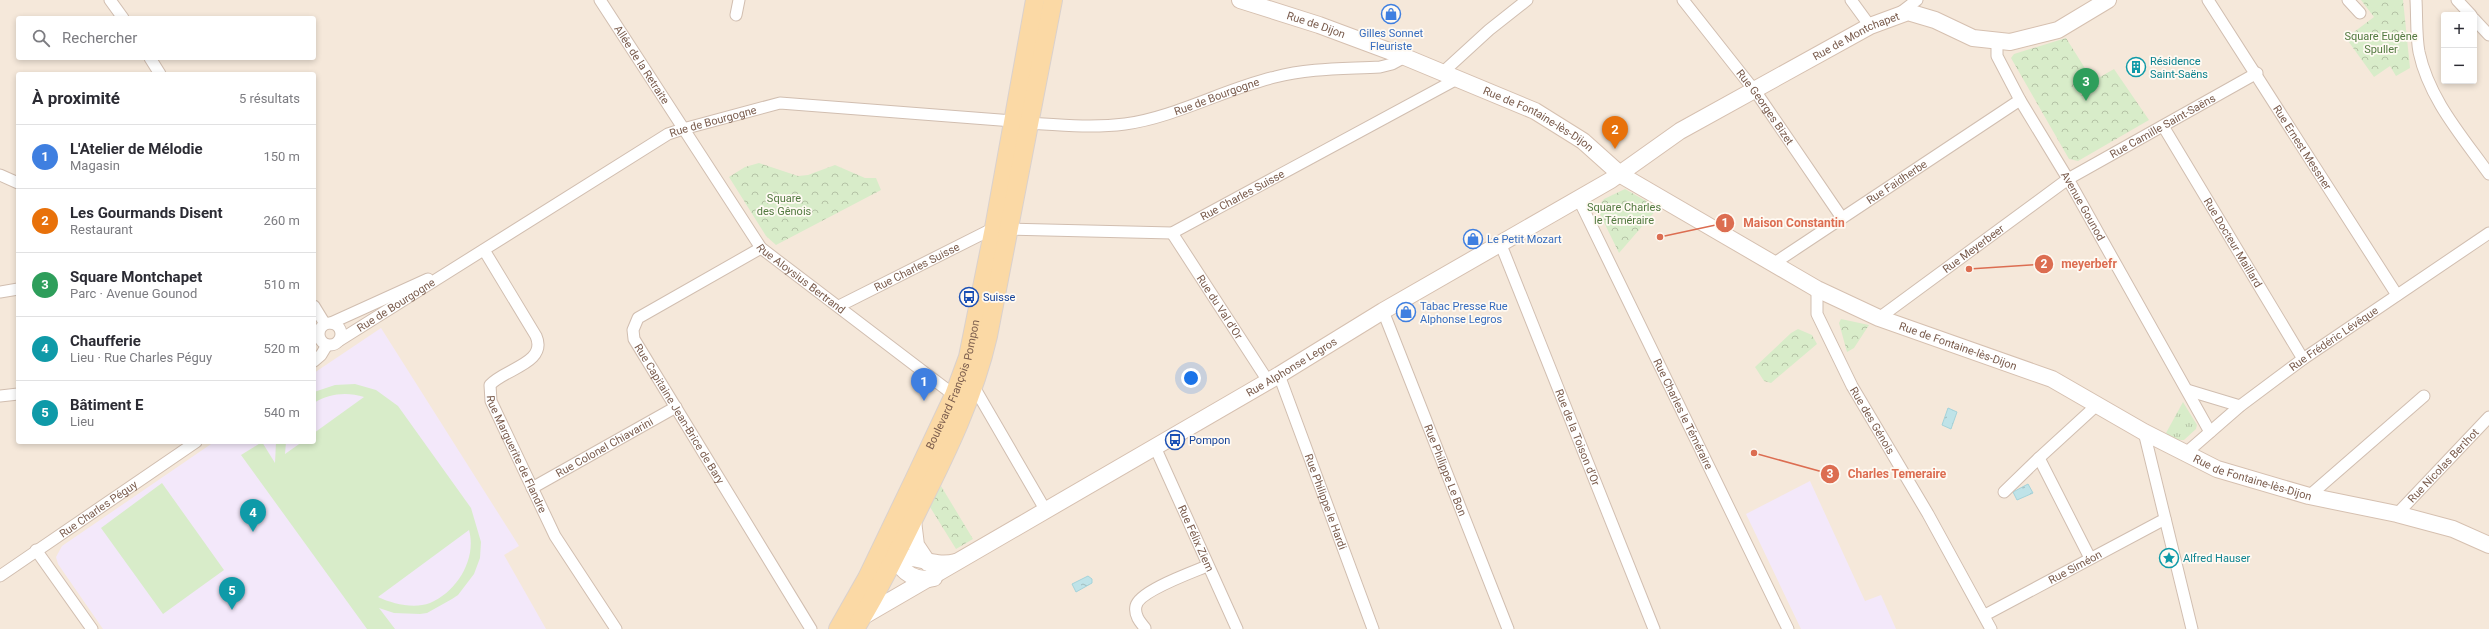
<!DOCTYPE html>
<html lang="fr">
<head>
<meta charset="utf-8">
<style>
	body { margin:0; font-family:Roboto,sans-serif; background:#f7f7f7; color:#2b2b33 }
	.controls { position:absolute; right:12px; top:12px; display:grid; overflow:hidden; border-radius:4px; box-shadow:0 2px 6px #0003 }
	.controls button { width:36px; height:36px; display:grid; place-items:center; padding:0; border:0; border-bottom:1px solid #e1e1e2; background:#fff; color:#2b2b33; font:20px sans-serif }
	.you { position:absolute; left:1191px; top:378px; width:14px; height:14px; margin:-10px; border:3px solid #fff; border-radius:50%; background:#1a73e8; box-shadow:0 0 0 6px #1a73e833 }
	.badge { display:grid; place-items:center; width:26px; height:26px; border-radius:50%; background:#e76f51; color:#fff; font-size:13px; font-weight:700 }
	.pin { position:absolute; translate:-50% -33px; filter:drop-shadow(0 1px 2px #0008) }
	.pin::after { content:''; position:absolute; top:21px; width:14px; height:12px; background:inherit; clip-path:polygon(0 0,100% 0,50% 100%) }
	.list { margin:0; padding:0; list-style:none }
	h2 { display:flex; justify-content:space-between; align-items:center; height:52px; margin:0; padding:0 16px; font-size:17px }
	h2 small { font-size:13px; font-weight:400; color:#7c7c81 }
	.list li { display:grid; grid-template-columns:26px 1fr auto; gap:12px; align-items:center; box-sizing:border-box; height:64px; padding:0 16px; border-top:1px solid #e1e1e2 }
	.list b { display:block; font-size:15px; white-space:nowrap }
	.list p { margin:0; font-size:13px; white-space:nowrap; color:#7c7c81 }
	.list em { font-size:13px; font-style:normal; color:#7c7c81 }
	.icon { flex:none; width:22px; height:22px; fill:none; stroke:currentColor; stroke-width:2; stroke-linecap:round; stroke-linejoin:round }
	.map { position:relative; flex:none; width:2489px; height:629px; overflow:hidden }
	.search { position:absolute; background:#fff; box-shadow:0 2px 6px #0003; left:16px; top:16px; width:300px; height:44px; display:flex; align-items:center; gap:10px; box-sizing:border-box; padding:0 14px; border-radius:4px; color:#7c7c81; font-size:15px }
	.panel { position:absolute; background:#fff; box-shadow:0 2px 6px #0003; left:16px; top:72px; width:300px; height:372px; border-radius:4px }
	.map>svg:first-child { display:block }
</style>
</head>
<body>
<div class="map">
<svg width="2489" height="629" viewBox="0 0 2489 629">
	<defs>
		<pattern id="grass-tufts" width="24" height="20" patternUnits="userSpaceOnUse"><rect width="24" height="20" fill="#d8ecc9"/><path d="M3 7l-1-3M5 7V3M7 7l1-3M15 17l-1-3M17 17v-4M19 17l1-3" fill="none" stroke="#b4c2a5"/></pattern>
		<pattern id="forest-crowns" width="20" height="18" patternUnits="userSpaceOnUse"><rect width="20" height="18" fill="#d8ecc9"/><path d="M2 6a3 3 0 1 1 6 0M12 15a3 3 0 1 1 6 0" fill="none" stroke="#b4c2a5"/></pattern>
		<pattern id="water-ripples" width="26" height="14" patternUnits="userSpaceOnUse"><rect width="26" height="14" fill="#bfe3e8"/><path d="M2 4q2-2 4 0t4 0M15 11q2-2 4 0t4 0" fill="none" stroke="#a0bbbe"/></pattern>
	</defs>
	<rect width="100%" height="100%" fill="#fdf6ec"/>
	<path fill="#f5e8da" fill-rule="evenodd" d="M0 0H2489V629H0ZM2444 15H2474V81H2444ZM18 18H314V58H18ZM18 74H314V442H18Z"/>
	<path fill="#f3e8fa" d="M381 328 519 546 504 555 546 629H103L58 564 56 557 62 546 214 442H314V373Z
		M1810 481 1865 601 1881 595 1896 629H1801L1746 514Z"/>
	<path fill="url(#grass-tufts)" d="M2183 402 2197 425 2196 429 2184 440C2176 440 2172 439 2166 433Z"/>
	<path fill="url(#forest-crowns)" d="M2361 0H2403L2410 68 2396 76 2390 66 2374 77 2346 38 2374 17Z
		M2066 38 2093 81 2114 69 2149 120 2078 161 2069 159 2011 58 2014 54Z
		M759 163 798 176 808 175 835 165 865 178H876L881 190 776 245 766 236 729 177 745 167Z
		M1625 189 1658 208 1619 253 1597 208 1604 199Z
		M1841 319 1869 325 1854 348 1847 352 1839 323Z
		M1798 329 1812 335 1817 344 1771 383 1764 381 1755 367 1791 333Z
		M941 486 973 539 956 549 930 507Z"/>
	<path fill="#d8ecc9" fill-rule="evenodd" d="M355 384 376 390 398 406 471 508 481 542 480 558 474 574 458 595 452 599 427 613 420 614 394 613 379 608 395 629H367L241 455 262 442 275 463 276 442H286L285 454 302 442H314V433L364 397C348 392 329 393 314 403V392L335 385ZM469 530C477 559 457 592 430 603 414 609 393 604 378 597Z
		M162 483 224 570 163 614 101 528Z"/>
	<path fill="url(#water-ripples)" stroke="#a5d3da" d="M1948 408 1957 412 1951 429 1942 425Z
		M2028 484 2033 493 2017 500 2013 492Z
		M1088 576 1092 579V583L1076 592 1072 584Z"/>
	<g fill="none" stroke-linecap="round" stroke-linejoin="round">
		<defs>
			<g id="street">
				<path d="M110 0 123 18"/>
				<path id="s1" d="M600 0 761 248 954 395"/>
				<path id="s2" d="M1683 0 1758 95 1842 218"/>
				<path d="M1851 0 1870 26"/>
				<path id="s3" d="M2208 0 2397 295"/>
				<path d="M2348 0 2360 13"/>
				<path d="M2416 0C2417 17 2416 36 2419 52 2429 99 2462 136 2489 174"/>
				<path d="M2457 0 2471 15"/>
				<path d="M1900 13 1917 0"/>
				<path d="M736 15 739 0"/>
				<path d="M2474 19 2489 35"/>
				<path id="s4" d="M1997 41V56L2020 100 2068 179 2210 432"/>
				<path d="M150 58 160 74"/>
				<path d="M1442 73 1489 30 1527 0"/>
				<path id="s5" d="M1028 123C1060 125 1093 128 1125 124 1176 117 1224 89 1275 77 1309 68 1346 69 1380 67L1392 64 1405 57"/>
				<path id="s6" d="M2163 126 2303 359"/>
				<path d="M0 175 18 183"/>
				<path id="s7" d="M1579 200 1788 629"/>
				<path id="s8" d="M1008 229 1172 233 1457 79"/>
				<path id="s9" d="M1172 233 1268 381"/>
				<path id="s10" d="M1501 245 1654 629"/>
				<path id="s11" d="M761 248 638 318 633 330 634 339 811 629"/>
				<path id="s12" d="M484 250 536 336C548 363 504 369 490 385L491 401 555 536 616 629"/>
				<path id="s13" d="M1776 265 1779 260 1797 248 2020 100"/>
				<path id="s14" d="M1817 289V314L1852 386 1928 514 1991 629"/>
				<path d="M0 292 18 289"/>
				<path d="M314 306 325 324"/>
				<path id="s15" d="M839 306 994 228"/>
				<path id="s16" d="M1383 311 1508 629"/>
				<path id="s17" d="M1879 318 2068 179 2257 73"/>
				<circle cx="330" cy="334" r="11"/>
				<path d="M331 323 428 279"/>
				<path id="s18" d="M340 340 668 134 683 129 780 103 1013 121"/>
				<path d="M314 361 321 355 327 345"/>
				<path id="s19" d="M1279 375 1373 629"/>
				<path d="M974 387 1046 511"/>
				<path d="M2187 390 2240 406"/>
				<path d="M0 396 18 394"/>
				<path d="M2144 432 2192 629"/>
				<path id="s20" d="M1155 447 1237 629"/>
				<path id="s21" d="M2186 453 2240 406 2303 359 2489 233"/>
				<path id="s22" d="M532 488 676 407"/>
				<path d="M2004 492 2039 458"/>
				<path d="M2309 496 2424 396"/>
				<path id="s23" d="M2397 514 2489 417"/>
				<path d="M36 550 92 629"/>
				<path d="M2090 558 2039 458 2098 404"/>
				<path id="s24" d="M0 576 196 442"/>
				<path id="s25" d="M1985 615 2165 519"/>
				<path d="M1145 628C1140 622 1134 615 1136 606 1139 591 1193 572 1207 566"/>
			</g>
			<g id="secondary">
				<path id="s26" d="M1240 0 1319 25 1405 57 1535 111 1583 141 1621 175 1817 289 1879 318 2052 379 2144 432 2217 469 2309 496 2397 514 2453 529 2489 545"/>
				<path d="M913 521 916 545 928 563"/>
				<path d="M934 578C916 582 902 573 895 557 917 554 932 568 956 562"/>
				<path id="s27" d="M862 617 1279 375 1383 311 1611 180 1680 131 1870 26 1908 12 1935 20 1973 38 2010 42 2058 30 2108 0"/>
			</g>
			<g id="primary">
				<path id="s28" d="M838 629 867 578 914 480 954 395 968 357 994 228 1035 0"/>
				<path d="M855 629C879 590 899 549 919 508 947 452 974 397 988 336L1053 0"/>
			</g>
		</defs>
		<use href="#street" stroke="#d1beb0" stroke-width="13"/>
		<use href="#secondary" stroke="#d6c0b0" stroke-width="18"/>
		<use href="#primary" stroke="#dad1cd" stroke-width="20"/>
		<use href="#street" stroke="#fff" stroke-width="11"/>
		<use href="#secondary" stroke="#fff" stroke-width="16"/>
		<use href="#primary" stroke="#fbd9a5" stroke-width="18"/>
	</g>
	<defs>
		<symbol id="shop-ring" viewBox="-11 -11 22 22"><circle r="9.5" fill="#fffaf3" stroke="#3f7fe0" stroke-width="1.5"/><path d="M-5-2.5h2.3a2.7 3.5 0 0 1 5.4 0H5L5.5 6h-11ZM-1.5-2.5h3a1.5 2.3 0 0 0-3 0Z" fill="#3f7fe0"/></symbol>
		<symbol id="building-ring" viewBox="-11 -11 22 22"><circle r="9.5" fill="#fffaf3" stroke="#0f9aa8" stroke-width="1.5"/><path d="M-4-6H4V6H1V3H-1V6H-4ZM-2.5-4.3h1.7v1.8h-1.7ZM.8-4.3h1.7v1.8H.8ZM-2.5-1h1.7V.8h-1.7ZM.8-1h1.7V.8H.8Z" fill="#0f9aa8"/></symbol>
		<symbol id="bus-ring" viewBox="-11 -11 22 22"><circle r="9.5" fill="#fffaf3" stroke="#1a4fb4" stroke-width="1.5"/><path d="M-5-6H5V4H4V6H2V4H-2V6H-4V4H-5ZM-3.5-4V0h7V-4ZM-3.5 1.2v1.5H-2V1.2ZM2 1.2v1.5H3.5V1.2Z" fill="#1a4fb4"/></symbol>
		<symbol id="sight-ring" viewBox="-11 -11 22 22"><circle r="9.5" fill="#fffaf3" stroke="#0f9aa8" stroke-width="1.5"/><path d="M0-6L1.8-2.2L6-1.7L2.9 1.2L3.7 5.4L0 3.3L-3.7 5.4L-2.9 1.2L-6-1.7L-1.8-2.2Z" fill="#0f9aa8"/></symbol>
	</defs>
	<g fill-rule="evenodd">
		<use href="#shop-ring" x="1380" y="3" width="22" height="22"/>
		<use href="#building-ring" x="2125" y="56" width="22" height="22"/>
		<use href="#shop-ring" x="1462" y="228" width="22" height="22"/>
		<use href="#bus-ring" x="958" y="286" width="22" height="22"/>
		<use href="#shop-ring" x="1395" y="301" width="22" height="22"/>
		<use href="#bus-ring" x="1164" y="429" width="22" height="22"/>
		<use href="#sight-ring" x="2158" y="547" width="22" height="22"/>
	</g>
	<g text-anchor="middle" dominant-baseline="central" stroke-width="3.5" stroke-linejoin="round" paint-order="stroke">
		<g font-size="11" fill="#7a5c4d" stroke="#fffaf3">
			<text stroke="none"><textPath href="#s26" startOffset="80">Rue de Dijon</textPath></text>
			<text stroke="none"><textPath href="#s27" startOffset="1152">Rue de Montchapet</textPath></text>
			<text stroke="none"><textPath href="#s1" startOffset="77">Allée de la Retraite</textPath></text>
			<text stroke="none"><textPath href="#s5" startOffset="193">Rue de Bourgogne</textPath></text>
			<text stroke="none"><textPath href="#s2" startOffset="135">Rue Georges Bizet</textPath></text>
			<text stroke="none"><textPath href="#s26" startOffset="322">Rue de Fontaine-lès-Dijon</textPath></text>
			<text stroke="none"><textPath href="#s18" startOffset="434">Rue de Bourgogne</textPath></text>
			<text stroke="none"><textPath href="#s17" startOffset="343">Rue Camille Saint-Saëns</textPath></text>
			<text stroke="none"><textPath href="#s3" startOffset="175">Rue Ernest Messner</textPath></text>
			<text stroke="none"><textPath href="#s13" startOffset="147">Rue Faidherbe</textPath></text>
			<text stroke="none"><textPath href="#s8" startOffset="244">Rue Charles Suisse</textPath></text>
			<text stroke="none"><textPath href="#s4" startOffset="188">Avenue Gounod</textPath></text>
			<text stroke="none"><textPath href="#s6" startOffset="136">Rue Docteur Maillard</textPath></text>
			<text stroke="none"><textPath href="#s17" startOffset="117">Rue Meyerbeer</textPath></text>
			<text stroke="none"><textPath href="#s15" startOffset="87">Rue Charles Suisse</textPath></text>
			<text stroke="none"><textPath href="#s1" startOffset="346">Rue Aloysius Bertrand</textPath></text>
			<text stroke="none"><textPath href="#s18" startOffset="66">Rue de Bourgogne</textPath></text>
			<text stroke="none"><textPath href="#s9" startOffset="88">Rue du Val d'Or</textPath></text>
			<text stroke="none"><textPath href="#s21" startOffset="187">Rue Frédéric Lévêque</textPath></text>
			<text stroke="none"><textPath href="#s26" startOffset="802">Rue de Fontaine-lès-Dijon</textPath></text>
			<text stroke="none"><textPath href="#s27" startOffset="497">Rue Alphonse Legros</textPath></text>
			<text stroke="none"><textPath href="#s28" startOffset="271">Boulevard François Pompon</textPath></text>
			<text stroke="none"><textPath href="#s11" startOffset="251">Rue Capitaine Jean-Brice de Bary</textPath></text>
			<text stroke="none"><textPath href="#s7" startOffset="238">Rue Charles le Téméraire</textPath></text>
			<text stroke="none"><textPath href="#s14" startOffset="145">Rue des Génois</textPath></text>
			<text stroke="none"><textPath href="#s10" startOffset="207">Rue de la Toison d'Or</textPath></text>
			<text stroke="none"><textPath href="#s22" startOffset="83">Rue Colonel Chiavarini</textPath></text>
			<text stroke="none"><textPath href="#s12" startOffset="249">Rue Marguerite de Flandre</textPath></text>
			<text stroke="none"><textPath href="#s23" startOffset="67">Rue Nicolas Berthot</textPath></text>
			<text stroke="none"><textPath href="#s16" startOffset="171">Rue Philippe Le Bon</textPath></text>
			<text stroke="none"><textPath href="#s26" startOffset="1126">Rue de Fontaine-lès-Dijon</textPath></text>
			<text stroke="none"><textPath href="#s19" startOffset="135">Rue Philippe le Hardi</textPath></text>
			<text stroke="none"><textPath href="#s24" startOffset="119">Rue Charles Péguy</textPath></text>
			<text stroke="none"><textPath href="#s20" startOffset="100">Rue Félix Ziem</textPath></text>
			<text stroke="none"><textPath href="#s25" startOffset="102">Rue Siméon</textPath></text>
		</g>
		<g font-size="11" fill="#366cbe" stroke="#fffaf3" text-anchor="start">
			<text x="1391" y="33" text-anchor="middle">Gilles Sonnet<tspan x="1391" dy="13">Fleuriste</tspan></text>
			<text x="1487" y="239">Le Petit Mozart</text>
			<text x="1420" y="306">Tabac Presse Rue<tspan x="1420" dy="13">Alphonse Legros</tspan></text>
		</g>
		<g font-size="11" fill="#537a41" stroke="#fffaf3">
			<text x="2381" y="36">Square Eugène<tspan x="2381" dy="13">Spuller</tspan></text>
			<text x="784" y="198">Square<tspan x="784" dy="13">des Gênois</tspan></text>
			<text x="1624" y="207">Square Charles<tspan x="1624" dy="13">le Téméraire</tspan></text>
		</g>
		<g font-size="11" fill="#0d838f" stroke="#fffaf3" text-anchor="start">
			<text x="2150" y="61">Résidence<tspan x="2150" dy="13">Saint-Saëns</tspan></text>
			<text x="2183" y="558">Alfred Hauser</text>
		</g>
		<g font-size="11" fill="#164399" stroke="#fffaf3" text-anchor="start">
			<text x="983" y="297">Suisse</text>
			<text x="1189" y="440">Pompon</text>
		</g>
	</g>
	<path fill="none" stroke="#dc6d51" stroke-width="1.5" d="M1660 237L1725 223M1969 269L2044 264M1754 453L1830 474"/>
	<g fill="#dc6d51" stroke="#fffaf3" stroke-width="1.5">
		<circle cx="1660" cy="237" r="4"/>
		<circle cx="1969" cy="269" r="4"/>
		<circle cx="1754" cy="453" r="4"/>
		<circle cx="1725" cy="223" r="10"/>
		<circle cx="2044" cy="264" r="10"/>
		<circle cx="1830" cy="474" r="10"/>
	</g>
	<g font-size="12" text-anchor="middle" font-weight="bold" fill="#fff">
		<text x="1725" y="227">1</text>
		<text x="2044" y="268">2</text>
		<text x="1830" y="478">3</text>
	</g>
	<g font-size="12" text-anchor="middle" font-weight="bold" fill="#dc6d51" stroke="#fffaf3" stroke-width="3.5" stroke-linejoin="round" paint-order="stroke">
		<text x="1794" y="227">Maison Constantin</text>
		<text x="2089" y="268">meyerbefr</text>
		<text x="1897" y="478">Charles Temeraire</text>
	</g>
</svg>
<div class="controls">
<button>+</button>
<button>−</button>
</div>
<div class="you"></div>
<div class="pin badge" style="left:924px;top:401px;background:#3f7fe0">1</div>
<div class="pin badge" style="left:1615px;top:149px;background:#e8710a">2</div>
<div class="pin badge" style="left:2086px;top:101px;background:#2e9e5b">3</div>
<div class="pin badge" style="left:253px;top:532px;background:#0f9aa8">4</div>
<div class="pin badge" style="left:232px;top:610px;background:#0f9aa8">5</div>
<div class="search"><svg class="icon" aria-label="search" viewBox="0 0 24 24"><circle cx="10" cy="10" r="6"/><path d="M15 15l6 6"/></svg>Rechercher</div>
<section class="panel">
<h2>À proximité<small>5 résultats</small></h2>
<ul class="list">
<li><span class="badge" style="background:#3f7fe0">1</span><div><b>L'Atelier de Mélodie</b><p>Magasin</p></div><em>150 m</em></li>
<li><span class="badge" style="background:#e8710a">2</span><div><b>Les Gourmands Disent</b><p>Restaurant</p></div><em>260 m</em></li>
<li><span class="badge" style="background:#2e9e5b">3</span><div><b>Square Montchapet</b><p>Parc · Avenue Gounod</p></div><em>510 m</em></li>
<li><span class="badge" style="background:#0f9aa8">4</span><div><b>Chaufferie</b><p>Lieu · Rue Charles Péguy</p></div><em>520 m</em></li>
<li><span class="badge" style="background:#0f9aa8">5</span><div><b>Bâtiment E</b><p>Lieu</p></div><em>540 m</em></li>
</ul>
</section>
</div>
</body>
</html>
